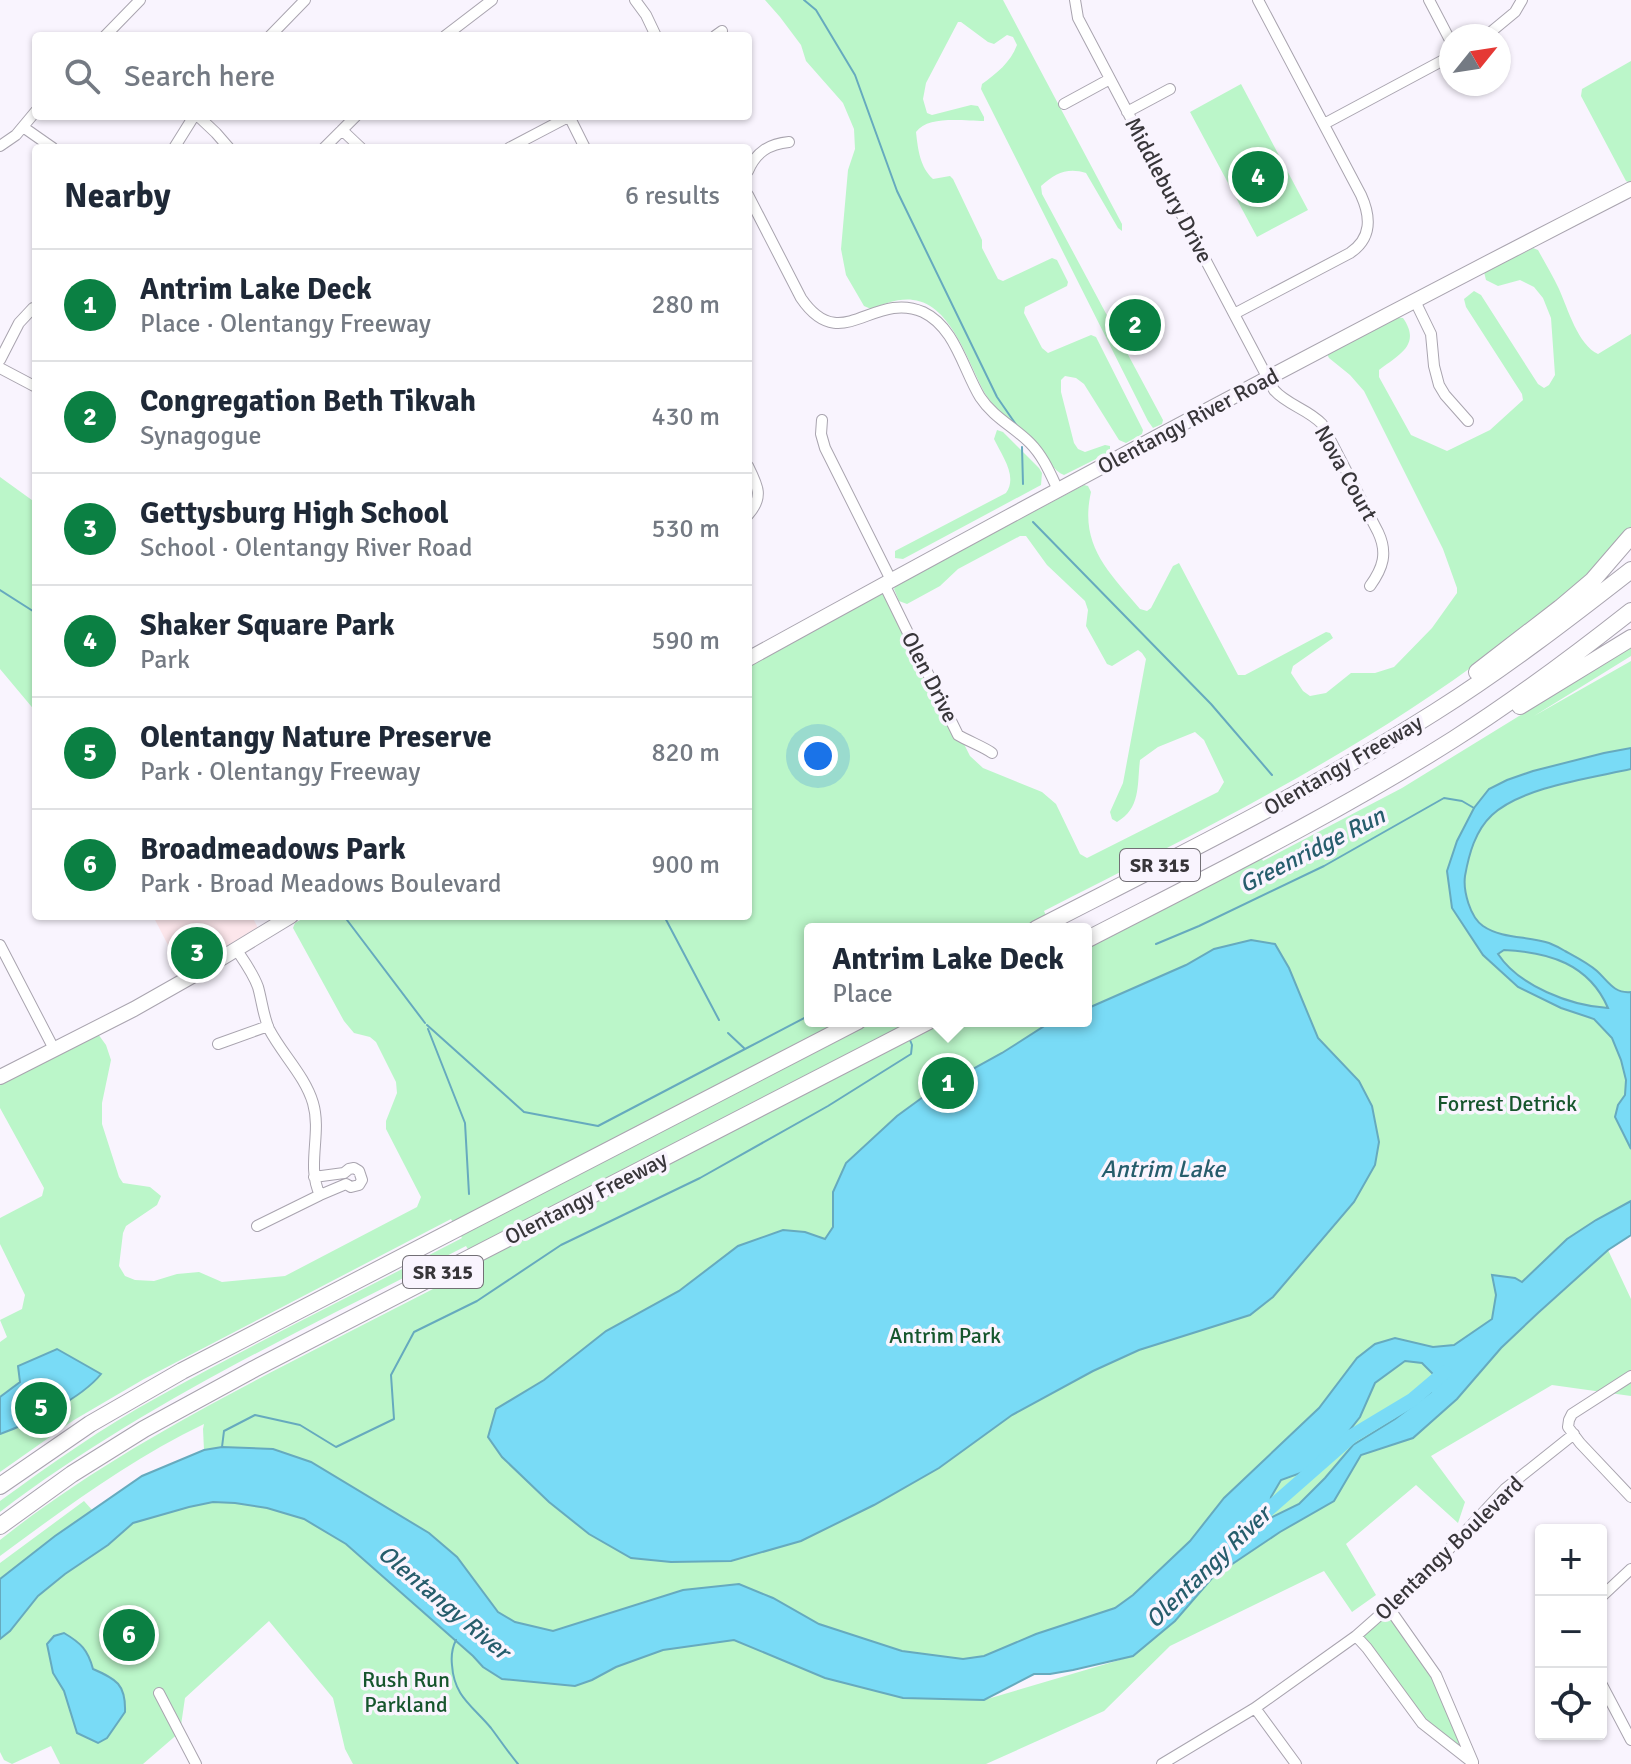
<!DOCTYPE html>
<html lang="en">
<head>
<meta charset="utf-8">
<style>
	body { margin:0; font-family:Signika,sans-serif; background:#f2f2f3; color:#1f2937 }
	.controls { position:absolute; right:24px; bottom:24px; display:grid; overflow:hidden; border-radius:8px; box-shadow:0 2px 6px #0004 }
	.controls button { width:72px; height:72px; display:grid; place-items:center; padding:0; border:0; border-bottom:2px solid #e0e1e3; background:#fff; color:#1f2937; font:40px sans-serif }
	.compass { position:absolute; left:1439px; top:24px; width:72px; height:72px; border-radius:50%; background:#fff; box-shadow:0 2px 6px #0004; rotate:60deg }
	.you { position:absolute; left:818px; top:756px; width:28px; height:28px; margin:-20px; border:6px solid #fff; border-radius:50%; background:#1a73e8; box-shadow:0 0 0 12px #1a73e833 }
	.badge { display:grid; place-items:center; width:52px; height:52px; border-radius:50%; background:#0b8043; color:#fff; font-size:26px; font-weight:700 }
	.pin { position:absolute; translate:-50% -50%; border:4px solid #fff; box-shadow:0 2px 8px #0006 }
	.popup { position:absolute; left:804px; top:923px; width:288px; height:104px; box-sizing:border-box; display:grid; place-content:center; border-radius:8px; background:#fff; filter:drop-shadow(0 2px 6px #0005); font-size:26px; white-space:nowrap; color:#747a83 }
	.popup b { font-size:30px; color:#1f2937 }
	.popup::after { content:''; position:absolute; left:50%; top:100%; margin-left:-16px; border:16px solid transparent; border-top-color:#fff }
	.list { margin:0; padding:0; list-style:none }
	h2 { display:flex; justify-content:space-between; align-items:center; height:104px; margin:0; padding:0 32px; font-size:34px }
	h2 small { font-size:26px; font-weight:400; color:#747a83 }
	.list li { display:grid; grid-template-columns:52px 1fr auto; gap:24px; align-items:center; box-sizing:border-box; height:112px; padding:0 32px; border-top:2px solid #e0e1e3 }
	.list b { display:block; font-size:30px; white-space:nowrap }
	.list p { margin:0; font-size:26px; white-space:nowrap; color:#747a83 }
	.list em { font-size:26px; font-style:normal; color:#747a83 }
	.icon { flex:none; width:44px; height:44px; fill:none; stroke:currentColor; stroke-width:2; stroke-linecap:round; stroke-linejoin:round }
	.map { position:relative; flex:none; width:1631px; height:1764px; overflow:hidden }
	.search { position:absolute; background:#fff; box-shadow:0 2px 6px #0004; left:32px; top:32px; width:720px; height:88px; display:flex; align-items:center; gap:20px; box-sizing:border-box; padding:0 28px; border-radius:8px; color:#747a83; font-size:30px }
	.panel { position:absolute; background:#fff; box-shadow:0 2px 6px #0004; left:32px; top:144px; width:720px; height:776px; border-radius:8px }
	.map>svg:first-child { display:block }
</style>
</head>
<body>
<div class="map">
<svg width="1631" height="1764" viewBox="0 0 1631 1764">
	<rect width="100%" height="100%" fill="#f9f4fe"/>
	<path fill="#fce6eb" d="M153 916H252L259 930 184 976Z"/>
	<path fill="#bbf6c9" d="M765 0H1003L1122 224V231L1118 228 1086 173C1068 167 1055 173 1041 186L1042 194 1163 420 1162 424 1153 428 1148 421 981 89 982 84C997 73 1010 63 1017 45L1013 37 1007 35 994 44 988 42 961 22H958L926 83 923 99 927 113 932 115 971 105 978 106 984 117V121C964 121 928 115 916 132 918 150 920 167 933 179L950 176 953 179 982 240V248L998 279 1003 281 1052 258 1057 260 1068 282 1067 286 1025 307 1024 313 1042 348 1048 353 1091 335 1096 337 1143 430 1142 434 1126 443 1119 440 1084 384 1076 378 1065 376 1061 380V392L1074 443 1078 449 1085 452 1105 445 1110 446V452L1064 475C1054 472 1047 457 1039 449 1025 435 996 411 986 395 969 366 952 304 913 300 899 298 884 304 871 309L864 306 846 275 841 249 848 170 855 149 854 129 843 103 806 61 801 45 780 17Z
		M1631 61V182L1630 183 1626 181 1581 96 1582 89Z
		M1241 84 1308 210 1257 237 1190 112Z
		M1533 248 1538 250C1545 263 1553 276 1559 289 1568 309 1578 345 1598 354L1631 334V527C1594 576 1546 612 1496 649 1356 755 1200 831 1044 911L1052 929H810V1021H1086V940L1258 850 1263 861 1402 788 1631 647V656L1534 716 1631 661V748L1604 753 1533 771 1507 780 1448 871 1518 987 1561 1008 1594 1019 1612 1038 1621 1060 1626 1080 1625 1095 1618 1105 1621 1131 1631 1149V1201L1596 1220 1567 1239 1521 1283 1496 1295 1492 1319 1454 1345 1433 1347 1395 1338 1357 1358 1319 1408 1224 1498 1190 1541 1133 1595 1115 1608 1036 1634 984 1656 963 1659 902 1651 819 1624 773 1598 739 1584 683 1590 553 1631 515 1622 498 1612 457 1557 222 1447 204 1450 203 1429 204 1424C131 1459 65 1508 0 1556V1540C88 1470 187 1416 287 1364 350 1331 414 1299 478 1266L466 1246C307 1328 143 1403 0 1512V1501C51 1464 103 1427 158 1397 258 1341 361 1291 462 1238L451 1219 144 1379 74 1420 0 1472V1342L7 1337 0 1320 22 1309 25 1295 0 1244V1218L42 1196 44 1188 0 1108V1082L98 1034 106 1045 111 1060 102 1103V1124L119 1177 123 1183 150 1187 161 1196 157 1205 126 1226 123 1233 119 1266 125 1276 135 1280 154 1281 177 1274 199 1272 222 1282 285 1276 417 1207 421 1197 386 1129V1121L397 1093 396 1082 376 1042 370 1037 354 1033 344 1021 293 928 295 923 307 916H748V659L884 584 970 756 983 768 1042 792 1056 804 1080 854 1087 858 1218 792 1224 782 1204 740 1195 732 1158 747 1140 760C1137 785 1141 808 1117 822L1112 819 1110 812 1123 783 1146 659 1142 653 1138 650 1112 666 1107 664 1086 626 1088 610 1085 601 1047 565 1026 536H1020L958 569 940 586 907 604 899 601 894 589 897 584 1084 485 1088 486 1091 492C1079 545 1108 571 1140 609L1147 611 1151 608 1173 566 1179 563 1238 675H1245L1326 632 1330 633 1333 638 1293 666 1291 673 1303 691 1310 696 1326 693 1351 673H1375L1394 667 1432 628 1457 593V588L1443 549 1364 391 1350 375 1329 358 1327 354 1394 317 1403 318C1422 345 1398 355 1379 370V377L1411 435 1447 451 1490 430 1523 400 1522 394 1466 307 1464 299 1474 291 1481 295 1538 384 1544 388 1549 385 1555 375 1551 318 1543 298 1534 287 1520 280 1498 286 1486 280 1484 272Z
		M997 430 1003 432 1039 468 1042 473 1041 485 903 559 895 558V551L1006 493C1018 476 1002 456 994 439Z
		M0 477 36 503V712L0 669Z
		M1631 769V992C1614 994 1608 981 1597 971 1589 964 1579 959 1571 954 1564 950 1556 945 1549 943 1528 936 1502 939 1483 926 1470 917 1463 891 1465 876 1469 854 1475 831 1492 815 1522 787 1591 777 1631 769Z
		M1504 950C1538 952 1580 960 1600 991 1603 996 1605 1003 1608 1008 1570 1004 1521 988 1498 954Z
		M1608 1250 1631 1299V1396L1552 1385 1431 1456 1465 1502 1458 1523 1416 1485 1346 1544 1376 1595 1352 1612 1324 1571 1170 1646 1104 1711 986 1764H353L345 1749 333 1698 269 1621 185 1698 180 1732 143 1764H60L51 1746 12 1764 4 1760 0 1752V1639L10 1631 38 1596 65 1574 108 1545 133 1523 189 1507 213 1502 235 1503 267 1508 304 1519 346 1544 473 1656 483 1667 592 1680 616 1667 663 1650 734 1640 825 1678 903 1698 984 1700 1133 1656 1175 1621 1213 1577 1280 1532 1334 1501 1361 1455 1413 1438 1457 1399 1501 1348Z
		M1405 1361 1422 1363 1434 1374 1431 1392 1395 1419 1325 1478 1299 1504 1267 1520 1271 1497 1281 1480 1309 1470 1360 1417 1375 1383Z
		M84 1501 93 1511 55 1536 0 1579V1563Z
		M1389 1608 1436 1675 1473 1762 1422 1723 1356 1637Z"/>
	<path fill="#79dbf6" stroke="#66aabe" stroke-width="2" fill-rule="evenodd" d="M1631 748V769C1591 778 1522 787 1492 815 1475 831 1469 854 1465 876 1463 891 1470 917 1483 926 1502 939 1528 936 1549 943 1554 945 1560 948 1565 951 1576 957 1588 963 1597 971 1608 981 1614 994 1631 992V1149L1615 1117 1618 1105 1625 1095 1626 1080 1621 1060 1612 1038 1594 1019 1561 1008 1518 987 1483 955 1452 908 1447 871 1457 841 1474 808 1489 789 1507 780 1533 771 1604 753ZM1504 950C1549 952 1589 964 1608 1008 1571 1006 1519 986 1498 954Z
		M1251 940 1275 944 1289 968 1318 1038 1359 1081 1372 1106 1379 1142 1375 1165 1354 1202 1273 1297 1250 1315 1139 1350 1093 1371 1012 1415 939 1468 874 1505 801 1541 731 1561 671 1562 631 1558 589 1534 549 1502 502 1457 488 1437 496 1409 544 1380 606 1331 679 1291 738 1246 783 1230 805 1232 825 1239 833 1227V1192L846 1163 897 1116 934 1089 938 1093 960 1080V1076L1002 1053 1046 1025 1056 1021H1086V1009L1186 965 1214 949Z
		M1631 1201V1235L1608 1250 1538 1313 1501 1348 1457 1399 1413 1438 1361 1455 1334 1501 1280 1532 1213 1577 1175 1621 1133 1656 1073 1670 1050 1674H1034L984 1700 903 1698 825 1678 734 1640 663 1650 616 1667 592 1680 575 1686 502 1679 483 1667 473 1656 346 1544 304 1519 267 1508 235 1503 213 1502 189 1507 133 1523 108 1545 65 1574 38 1596 10 1631 0 1639V1579L55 1536 142 1476 204 1450 222 1447 273 1449 311 1462 429 1533 457 1557 498 1612 515 1622 553 1631 683 1590 739 1584 773 1598 819 1624 902 1651 963 1659 984 1656 1036 1634 1115 1608 1133 1595 1190 1541 1224 1498 1319 1408 1357 1358 1375 1344 1395 1338 1433 1347 1454 1345 1492 1319 1496 1295 1492 1275 1515 1278 1522 1282 1567 1239 1596 1220ZM1405 1361 1422 1363 1433 1374 1431 1392 1395 1419 1353 1445 1325 1478 1299 1504 1268 1519 1271 1497 1281 1480 1309 1470 1341 1441 1360 1417 1375 1383Z
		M57 1349 101 1374C81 1399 30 1423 0 1434V1397L20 1382 18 1366Z
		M64 1633C81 1643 88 1650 93 1669 116 1679 126 1684 125 1712L107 1738 98 1743 77 1733 64 1691 53 1673 47 1644 54 1636Z"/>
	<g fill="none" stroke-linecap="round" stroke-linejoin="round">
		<path stroke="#66aabe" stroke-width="2" d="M804 0 816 10 855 75 897 191 997 397 1017 426
			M1022 447 1023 484
			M1033 522 1211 704 1272 775
			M0 590 36 613
			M344 916 425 1023
			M664 916 719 1020
			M1156 944 1199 926 1324 866 1444 798 1462 801 1474 808
			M427 1025 524 1112 598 1126 745 1049
			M428 1029 465 1123 469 1194
			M728 1033 745 1049 810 1015
			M222 1447 224 1431 255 1415 300 1425 336 1447 394 1419 391 1375 414 1332 477 1301 561 1245 700 1178 828 1106 911 1054 912 1045 910 1040
			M456 1640C452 1648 451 1656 452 1665 454 1697 473 1706 491 1728 500 1740 508 1752 518 1764"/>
		<path stroke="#79dbf6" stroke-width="14" d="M1254 1522 1352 1436 1412 1400 1445 1372"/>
		<defs>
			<path id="minor" d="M635 0 646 15 656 36
				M1075 0 1078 18 1274 390C1287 405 1308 409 1322 424L1378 532C1388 553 1383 568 1370 586
				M1429 0 1451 42
				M105 36 140 0
				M270 36 305 0
				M445 36 492 0
				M715 36 722 31
				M1486 36 1515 12 1522 0
				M1064 104 1110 79
				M1127 112 1170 89
				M198 116 216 133 229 148
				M569 116 585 148
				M1324 124 1451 56
				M23 127 53 148
				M342 130 361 148
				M0 146 16 135 36 111
				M174 148 194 116
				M324 148 356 116
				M509 148 570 116
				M748 171C756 152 769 144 789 142
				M748 195 801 298C841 357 873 290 923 312 955 327 963 369 980 397 993 417 1014 427 1030 443 1043 456 1050 473 1058 490
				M1415 301 1431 334 1434 366 1439 385 1445 395 1468 421
				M1234 314 1350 253C1372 238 1371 217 1361 195L1258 0
				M0 360 19 323 33 308
				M0 368 36 387
				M822 420 821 434 825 448 891 580
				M748 466C758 486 764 497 748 515
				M884 584 958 735C968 741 986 748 992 753
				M0 945 54 1049
				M236 949C244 961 253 973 258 987 262 1001 263 1015 269 1029 282 1054 305 1076 313 1103 322 1134 306 1166 320 1195
				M218 1044 268 1026
				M257 1226 320 1195 346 1184 351 1187 359 1185 362 1180 359 1171 354 1168 349 1169 344 1173 314 1177
				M1631 1376 1572 1414 1569 1420 1568 1427 1580 1443 1631 1497
				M1601 1597 1631 1569
				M1389 1608 1436 1675 1473 1762
				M1356 1636 1367 1648 1422 1723 1473 1763
				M1601 1683 1631 1740
				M159 1693 196 1764
				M1255 1708 1296 1764
				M1162 1764 1255 1708 1356 1636 1424 1576 1505 1489 1574 1434"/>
			<path id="major" d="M748 659C1040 498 1334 341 1631 189
				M0 1077 134 1009 194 975 291 916"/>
			<path id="highway" d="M1477 672 1560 608 1593 580 1631 536
				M1520 706 1631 638
				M1036 929C1170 860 1307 793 1435 712 1503 669 1567 620 1631 570
				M1086 940C1210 876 1336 814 1454 739 1515 700 1574 656 1631 611
				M0 1486 90 1424 182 1371 858 1021
				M0 1526 72 1474 144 1429 254 1369 929 1021"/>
		</defs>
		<use href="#minor" stroke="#a9a4af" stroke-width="12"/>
		<use href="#major" stroke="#a9a4af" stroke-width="16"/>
		<use href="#highway" stroke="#a9a4af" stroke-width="18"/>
		<use href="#minor" stroke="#fff" stroke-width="10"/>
		<use href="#major" stroke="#fff" stroke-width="14"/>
		<use href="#highway" stroke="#fff" stroke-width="16"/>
	</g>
	<g text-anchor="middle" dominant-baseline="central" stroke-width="7" stroke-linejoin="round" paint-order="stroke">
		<g fill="#f9f4fe" stroke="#726f75" stroke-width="2">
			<rect x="1120" y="849" width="80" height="32" rx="6"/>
			<rect x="403" y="1256" width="80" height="32" rx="6"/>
		</g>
		<g font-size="20" font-weight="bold" fill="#38363a">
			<text x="1160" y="865">SR 315</text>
			<text x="443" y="1272">SR 315</text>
		</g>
		<g font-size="22" fill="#38363a" stroke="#f9f4fe">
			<text transform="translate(1169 190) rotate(62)">Middlebury Drive</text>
			<text transform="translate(1188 421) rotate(-28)">Olentangy River Road</text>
			<text transform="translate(1346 473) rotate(61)">Nova Court</text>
			<text transform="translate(930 677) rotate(63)">Olen Drive</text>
			<text transform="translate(1343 765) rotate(-30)">Olentangy Freeway</text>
			<text transform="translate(586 1198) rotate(-27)">Olentangy Freeway</text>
			<text transform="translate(1449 1548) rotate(-44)">Olentangy Boulevard</text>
		</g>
		<g font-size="22" fill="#16562d" stroke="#f9f4fe">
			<text x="1507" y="1103">Forrest Detrick</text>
			<text x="945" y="1335">Antrim Park</text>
			<text x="406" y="1679">Rush Run<tspan x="406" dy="25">Parkland</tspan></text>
		</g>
		<g font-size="24" font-style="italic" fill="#265d6c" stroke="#f9f4fe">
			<text transform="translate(1312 850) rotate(-27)">Greenridge Run</text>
			<text x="1163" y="1169">Antrim Lake</text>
			<text transform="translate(1208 1567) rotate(-44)">Olentangy River</text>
			<text transform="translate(444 1602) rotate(40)">Olentangy River</text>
		</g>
	</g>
</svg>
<div class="controls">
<button>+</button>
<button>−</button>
<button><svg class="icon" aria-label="locate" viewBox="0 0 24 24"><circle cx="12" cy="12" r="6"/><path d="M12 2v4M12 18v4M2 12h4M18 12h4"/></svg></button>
</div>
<svg class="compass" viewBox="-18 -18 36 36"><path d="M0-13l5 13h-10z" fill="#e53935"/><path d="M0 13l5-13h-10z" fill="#747a83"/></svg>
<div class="you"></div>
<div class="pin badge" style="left:948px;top:1083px">1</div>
<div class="popup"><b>Antrim Lake Deck</b>Place</div>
<div class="pin badge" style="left:1135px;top:325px">2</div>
<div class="pin badge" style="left:197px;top:953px">3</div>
<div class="pin badge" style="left:1258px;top:177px">4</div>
<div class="pin badge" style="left:41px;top:1408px">5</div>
<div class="pin badge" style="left:129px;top:1635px">6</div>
<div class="search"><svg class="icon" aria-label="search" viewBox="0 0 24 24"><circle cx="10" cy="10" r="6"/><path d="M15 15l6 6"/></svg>Search here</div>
<section class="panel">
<h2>Nearby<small>6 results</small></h2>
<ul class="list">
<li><span class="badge">1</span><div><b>Antrim Lake Deck</b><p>Place · Olentangy Freeway</p></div><em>280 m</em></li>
<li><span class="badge">2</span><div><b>Congregation Beth Tikvah</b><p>Synagogue</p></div><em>430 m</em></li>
<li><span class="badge">3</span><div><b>Gettysburg High School</b><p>School · Olentangy River Road</p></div><em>530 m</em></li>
<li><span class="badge">4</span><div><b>Shaker Square Park</b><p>Park</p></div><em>590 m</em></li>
<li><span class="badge">5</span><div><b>Olentangy Nature Preserve</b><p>Park · Olentangy Freeway</p></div><em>820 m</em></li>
<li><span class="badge">6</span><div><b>Broadmeadows Park</b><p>Park · Broad Meadows Boulevard</p></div><em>900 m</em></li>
</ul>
</section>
</div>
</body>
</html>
